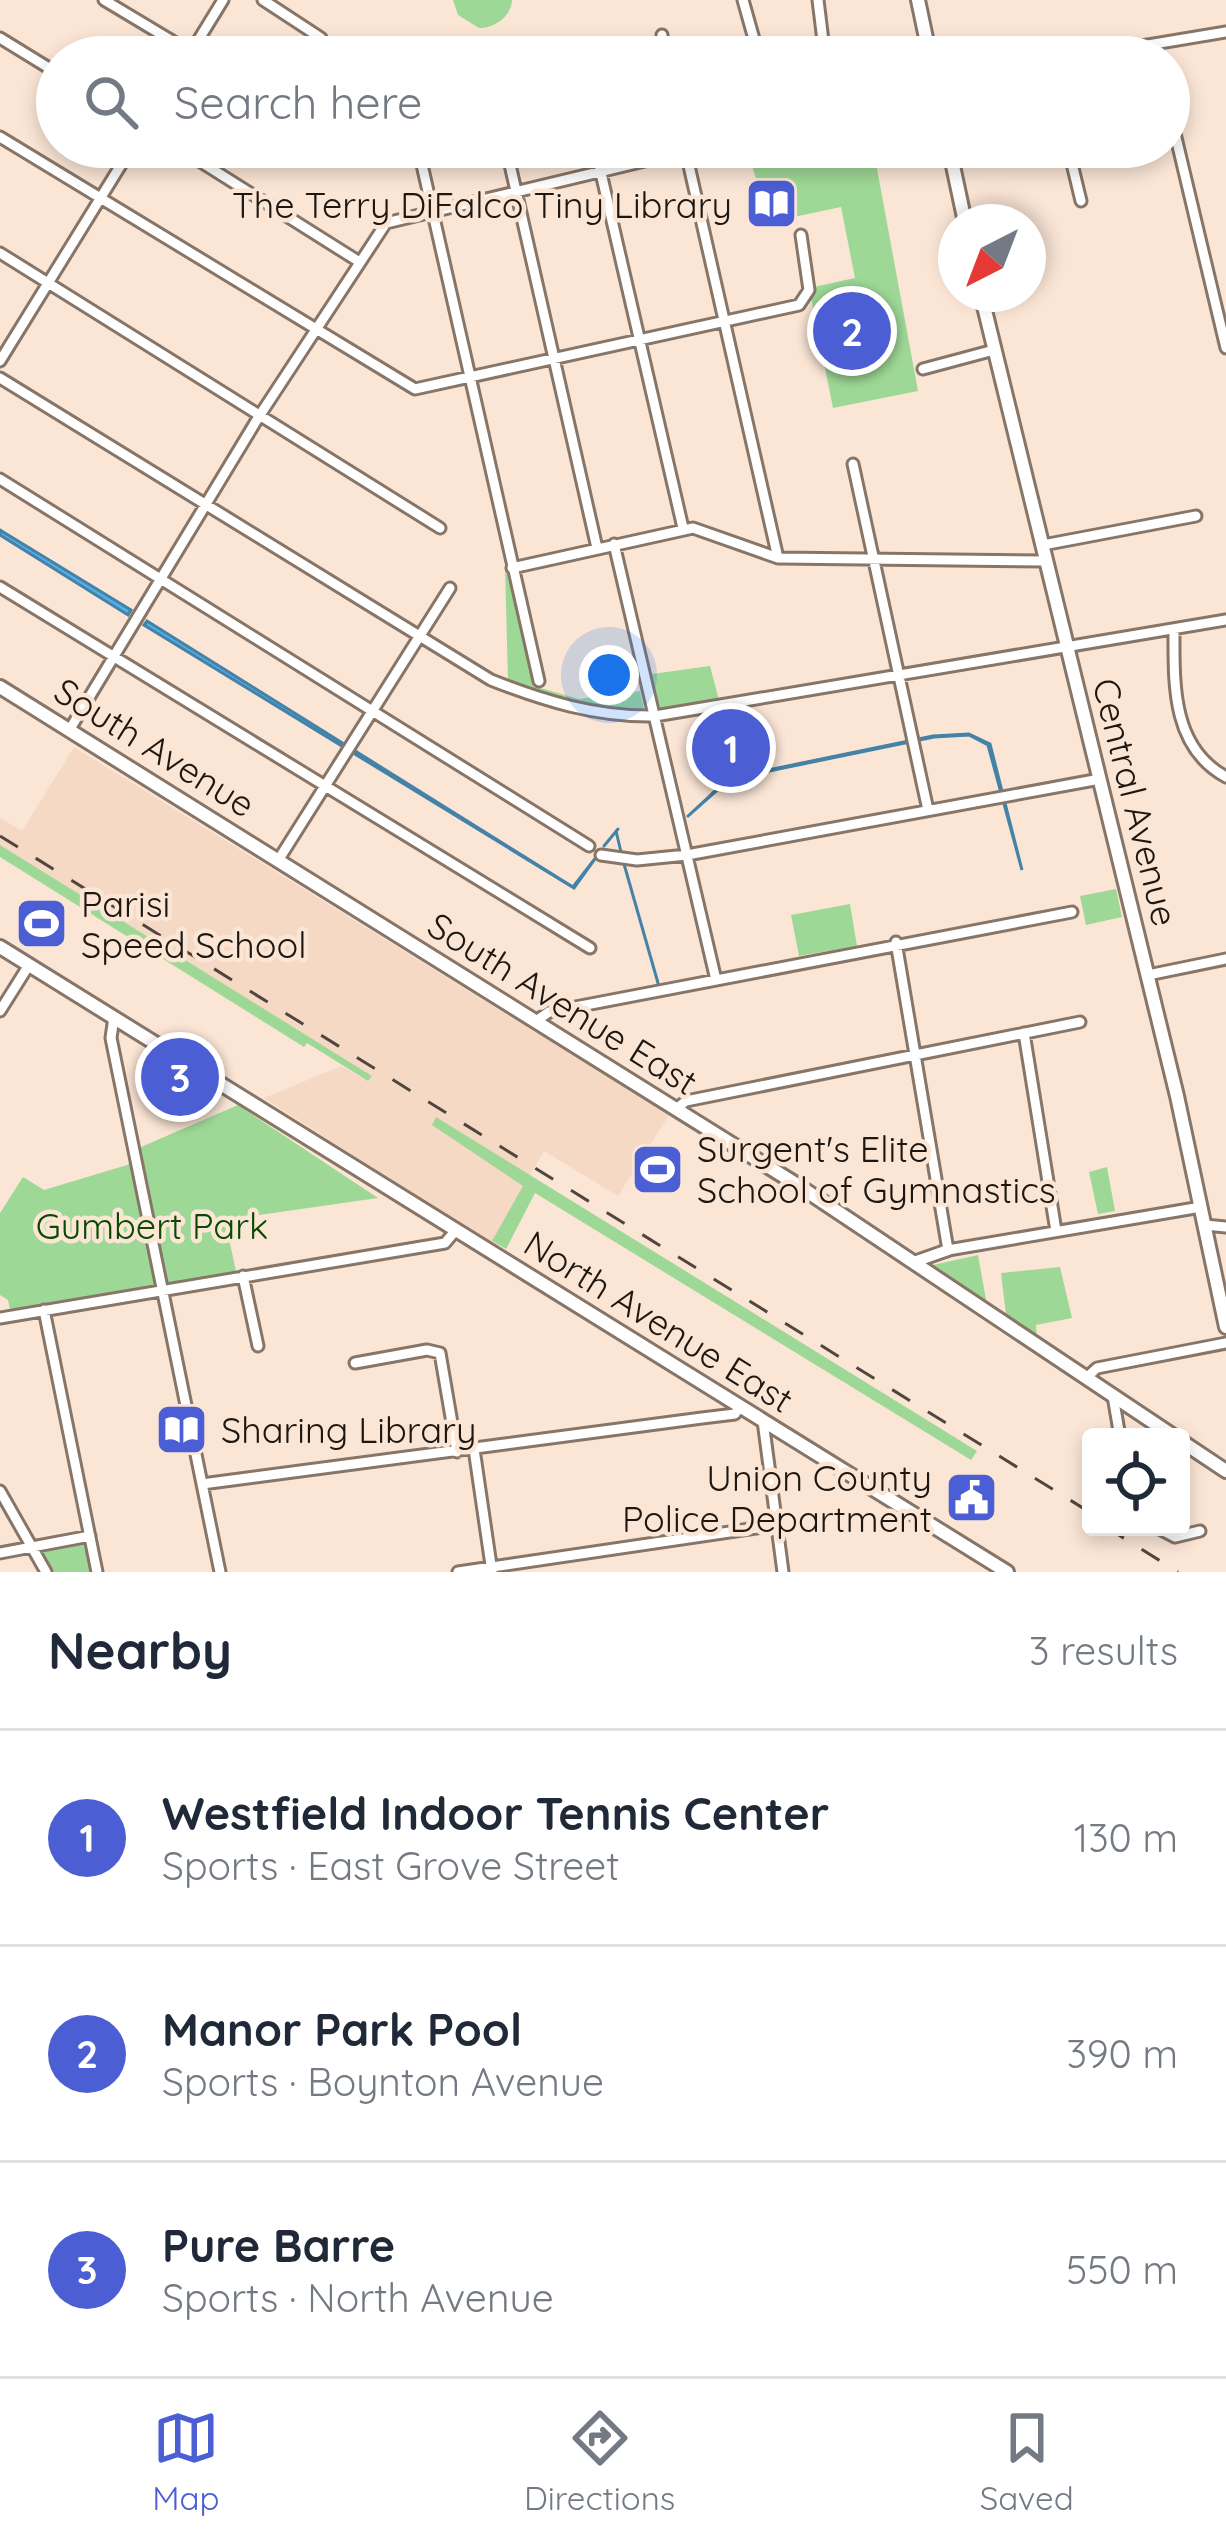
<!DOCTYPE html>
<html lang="en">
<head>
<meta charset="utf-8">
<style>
	body { margin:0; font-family:Quicksand,sans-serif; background:#f2f2f3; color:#1f2937 }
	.controls { position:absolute; right:36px; bottom:36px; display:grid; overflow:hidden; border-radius:12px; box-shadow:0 6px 18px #0003 }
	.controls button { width:108px; height:108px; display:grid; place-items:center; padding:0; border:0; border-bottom:3px solid #e0e1e3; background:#fff; color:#1f2937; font:60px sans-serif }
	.compass { position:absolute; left:938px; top:204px; width:108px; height:108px; border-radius:50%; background:#fff; box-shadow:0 6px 18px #0003; rotate:222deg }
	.you { position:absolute; left:609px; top:675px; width:42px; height:42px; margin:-30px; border:9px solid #fff; border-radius:50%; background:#1a73e8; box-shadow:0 0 0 18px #1a73e833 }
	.badge { display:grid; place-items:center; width:78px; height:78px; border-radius:50%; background:#4b5ed3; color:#fff; font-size:39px; font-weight:700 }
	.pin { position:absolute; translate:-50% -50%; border:6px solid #fff; box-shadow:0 3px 12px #0006 }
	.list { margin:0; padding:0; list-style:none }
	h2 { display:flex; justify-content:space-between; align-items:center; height:156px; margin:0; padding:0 48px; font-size:51px }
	h2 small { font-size:39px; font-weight:400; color:#747a83 }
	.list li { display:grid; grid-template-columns:78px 1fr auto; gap:36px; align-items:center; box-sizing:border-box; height:216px; padding:0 48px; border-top:3px solid #e0e1e3 }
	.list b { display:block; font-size:45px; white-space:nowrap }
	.list p { margin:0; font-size:39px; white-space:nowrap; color:#747a83 }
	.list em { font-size:39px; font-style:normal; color:#747a83 }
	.icon { flex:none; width:66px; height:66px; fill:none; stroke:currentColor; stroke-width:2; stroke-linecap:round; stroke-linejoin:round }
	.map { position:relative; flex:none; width:1226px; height:1572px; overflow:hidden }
	.search { position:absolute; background:#fff; box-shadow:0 6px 18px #0003; left:36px; right:36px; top:36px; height:132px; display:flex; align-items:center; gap:30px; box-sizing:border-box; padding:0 42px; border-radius:66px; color:#747a83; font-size:45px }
	.sheet { height:804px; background:#fff }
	nav { display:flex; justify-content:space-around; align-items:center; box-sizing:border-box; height:168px; border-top:3px solid #e0e1e3; background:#fff; font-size:33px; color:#747a83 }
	nav a { display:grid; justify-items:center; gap:6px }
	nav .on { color:#4b5ed3 }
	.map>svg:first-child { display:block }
</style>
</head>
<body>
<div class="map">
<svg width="1226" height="1572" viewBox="0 0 1226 1572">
	<rect width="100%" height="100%" fill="#fbe6d6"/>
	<path fill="#f5d9c5" d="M74 747 669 1115 618 1196 544 1151 491 1243 264 1098 341 1066 368 1081 372 1076 0 846V818L22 831Z"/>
	<path fill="#9ed896" d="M453 0H512C511 17 495 28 479 28L458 15Z
		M746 147H873L918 391 833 408 809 288 855 278 841 207 770 222Z
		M505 566 537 687 579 699 640 691 644 709 582 704 508 681Z
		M710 666 719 700 660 709 652 674Z
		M0 845 372 1076 368 1081 307 1043 304 1047 0 857Z
		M1116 889 1122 917 1086 925 1080 896Z
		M850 904 857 946 799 956 791 915Z
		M238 1105 378 1198 225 1220 237 1276 12 1319 8 1300 0 1295V1213L23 1177 44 1190 127 1165 141 1154V1147Z
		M436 1117 977 1451 971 1460 535 1193 506 1249 492 1241 523 1186 432 1125Z
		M1107 1167 1115 1211 1098 1214 1089 1172Z
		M978 1255 987 1305 933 1265Z
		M1060 1267 1072 1318 1036 1325 1037 1337 1006 1315 1001 1273Z
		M90 1536 97 1572H46L33 1548Z"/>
	<path fill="#54b0e7" stroke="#4482a7" stroke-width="3" d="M870 315 873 327 859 332 862 344 848 347 841 321Z
		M0 530 131 610 128 615 0 535Z
		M147 621 573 887 597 856 574 888 144 625Z
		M969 734 990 744 1022 870 988 745 969 735 934 737 730 779 687 817 729 778 933 736Z"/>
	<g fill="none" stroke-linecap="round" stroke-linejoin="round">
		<path stroke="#4482a7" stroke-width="3" d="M616 831 621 852
			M604 846 618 829
			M624 864 658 983"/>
		<defs>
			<path id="minor" d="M104 0 199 57
				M263 0 321 38
				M743 0 759 57
				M818 0 823 41
				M662 35 666 57
				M0 38 57 73
				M487 56 488 57
				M188 57 223 0
				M812 57 814 44 823 41 833 47V57
				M1076 57 1226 32
				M1169 108 1226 348
				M0 137 415 389 799 305 809 290 801 235
				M177 147 358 261
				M340 147 344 150
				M418 147 539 681
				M506 147 597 548
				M595 147 683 528
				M1068 147 1081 201
				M685 148 778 558
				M0 253 440 528
				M0 361 132 147
				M923 369 994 350
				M0 378 491 680C544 701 596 717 655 716L1226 620
				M853 464 928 810
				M0 479 589 846
				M614 544 716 980
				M1043 545 1196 516
				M512 568 693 528 778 558 1047 561
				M0 587 590 948
				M1174 629C1174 683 1171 747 1226 777
				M70 729 258 418 386 223 703 147
				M601 855 637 860 687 855 1100 779
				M279 859 450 588
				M896 942 948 1250 1201 1207
				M1148 975 1226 959
				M0 1011 29 965
				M114 1017 111 1038 220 1572
				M536 1021 549 1012 1072 912
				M1024 1033 1056 1231
				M676 1109 686 1101 1080 1022
				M1205 1225 1226 1227
				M243 1276 258 1346
				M44 1310 97 1572
				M0 1318 445 1243 456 1230
				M355 1363 427 1350 440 1353 457 1452
				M1086 1378 1097 1368 1226 1343
				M1113 1396 1120 1437
				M763 1421 783 1572
				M474 1449 492 1572
				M202 1484 702 1418 735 1414 740 1407
				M0 1491 46 1572
				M1156 1527 1175 1537 1200 1531
				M0 1553 90 1536
				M458 1572 777 1525"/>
			<path id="tertiary" d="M914 1262 948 1250"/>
			<path id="secondary" d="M918 0 930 57
				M949 147 965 222
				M981 294 1177 1096 1226 1327
				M0 687 796 1184 1175 1437
				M0 947 1007 1572
				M1181 1441 1226 1471"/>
		</defs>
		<use href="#minor" stroke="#877567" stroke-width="15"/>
		<use href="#tertiary" stroke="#877567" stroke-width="16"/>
		<use href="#secondary" stroke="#877567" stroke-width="18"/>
		<use href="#minor" stroke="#fff" stroke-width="9"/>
		<use href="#tertiary" stroke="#fff" stroke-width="10"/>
		<use href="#secondary" stroke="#fff" stroke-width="12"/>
		<path stroke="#50463e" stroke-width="3" stroke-dasharray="21 21" stroke-linecap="butt" d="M0 836 1091 1513
			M1106 1527 1178 1572"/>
	</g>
	<defs>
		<symbol id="library-square" viewBox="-11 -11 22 22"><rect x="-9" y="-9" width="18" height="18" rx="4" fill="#4b5ed3" stroke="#fbe6d6"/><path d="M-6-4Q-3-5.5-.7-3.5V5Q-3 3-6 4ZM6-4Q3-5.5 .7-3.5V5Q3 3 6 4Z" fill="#fff"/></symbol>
		<symbol id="stadium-square" viewBox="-11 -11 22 22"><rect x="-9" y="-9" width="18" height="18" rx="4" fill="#4b5ed3" stroke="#fbe6d6"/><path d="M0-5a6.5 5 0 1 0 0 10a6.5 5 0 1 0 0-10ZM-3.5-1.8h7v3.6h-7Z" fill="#fff"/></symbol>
		<symbol id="civic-square" viewBox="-11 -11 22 22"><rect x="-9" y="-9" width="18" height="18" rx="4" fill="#4b5ed3" stroke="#fbe6d6"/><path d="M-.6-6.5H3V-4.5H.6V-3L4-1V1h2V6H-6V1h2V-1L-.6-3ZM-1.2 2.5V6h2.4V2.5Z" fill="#fff"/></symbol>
	</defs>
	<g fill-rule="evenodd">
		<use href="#library-square" x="742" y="174" width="59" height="59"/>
		<use href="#stadium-square" x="12" y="894" width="59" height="59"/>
		<use href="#stadium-square" x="628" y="1140" width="59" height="59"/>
		<use href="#library-square" x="152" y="1400" width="59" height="59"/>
		<use href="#civic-square" x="942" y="1468" width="59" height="59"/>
	</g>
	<g text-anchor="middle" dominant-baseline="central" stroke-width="9" stroke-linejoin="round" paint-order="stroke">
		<g font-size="36" fill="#1e1711" stroke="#fbe6d6" text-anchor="start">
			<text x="732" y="204" text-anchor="end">The Terry DiFalco Tiny Library</text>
			<text x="81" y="903">Parisi<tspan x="81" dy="41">Speed School</tspan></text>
			<text x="697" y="1148">Surgent's Elite<tspan x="697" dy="41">School of Gymnastics</tspan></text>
			<text x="221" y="1429">Sharing Library</text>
			<text x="932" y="1477" text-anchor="end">Union County<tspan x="932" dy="41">Police Department</tspan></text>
		</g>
		<g font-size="36" fill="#1e1711" stroke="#fbe6d6">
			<text transform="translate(155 747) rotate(32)">South Avenue</text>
			<text transform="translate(1136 802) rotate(76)">Central Avenue</text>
			<text transform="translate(563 1003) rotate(32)">South Avenue East</text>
			<text transform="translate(659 1321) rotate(32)">North Avenue East</text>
		</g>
		<g font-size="36" fill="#084a00" stroke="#fbe6d6">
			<text x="152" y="1225">Gumbert Park</text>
		</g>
	</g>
</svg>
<div class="controls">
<button><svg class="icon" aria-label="locate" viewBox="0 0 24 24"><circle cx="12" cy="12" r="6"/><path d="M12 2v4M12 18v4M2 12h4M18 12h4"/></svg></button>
</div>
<svg class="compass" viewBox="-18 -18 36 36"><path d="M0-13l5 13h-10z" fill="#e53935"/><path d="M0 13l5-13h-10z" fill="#747a83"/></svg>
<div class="you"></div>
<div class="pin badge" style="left:731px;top:748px">1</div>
<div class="pin badge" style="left:852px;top:331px">2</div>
<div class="pin badge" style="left:180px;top:1077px">3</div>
<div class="search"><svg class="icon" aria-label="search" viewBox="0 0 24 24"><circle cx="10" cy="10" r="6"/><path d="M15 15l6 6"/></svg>Search here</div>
</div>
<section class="sheet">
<h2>Nearby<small>3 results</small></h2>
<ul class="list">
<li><span class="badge">1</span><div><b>Westfield Indoor Tennis Center</b><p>Sports · East Grove Street</p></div><em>130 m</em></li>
<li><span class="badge">2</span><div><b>Manor Park Pool</b><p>Sports · Boynton Avenue</p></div><em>390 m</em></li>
<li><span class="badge">3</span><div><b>Pure Barre</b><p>Sports · North Avenue</p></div><em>550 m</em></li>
</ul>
</section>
<nav>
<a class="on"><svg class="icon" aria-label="map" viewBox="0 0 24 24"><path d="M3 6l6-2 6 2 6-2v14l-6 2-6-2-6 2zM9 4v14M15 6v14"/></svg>Map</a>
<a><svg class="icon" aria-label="directions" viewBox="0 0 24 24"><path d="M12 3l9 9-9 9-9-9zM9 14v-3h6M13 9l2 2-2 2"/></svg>Directions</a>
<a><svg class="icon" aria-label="saved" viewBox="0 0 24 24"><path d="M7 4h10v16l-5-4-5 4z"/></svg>Saved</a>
</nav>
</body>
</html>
